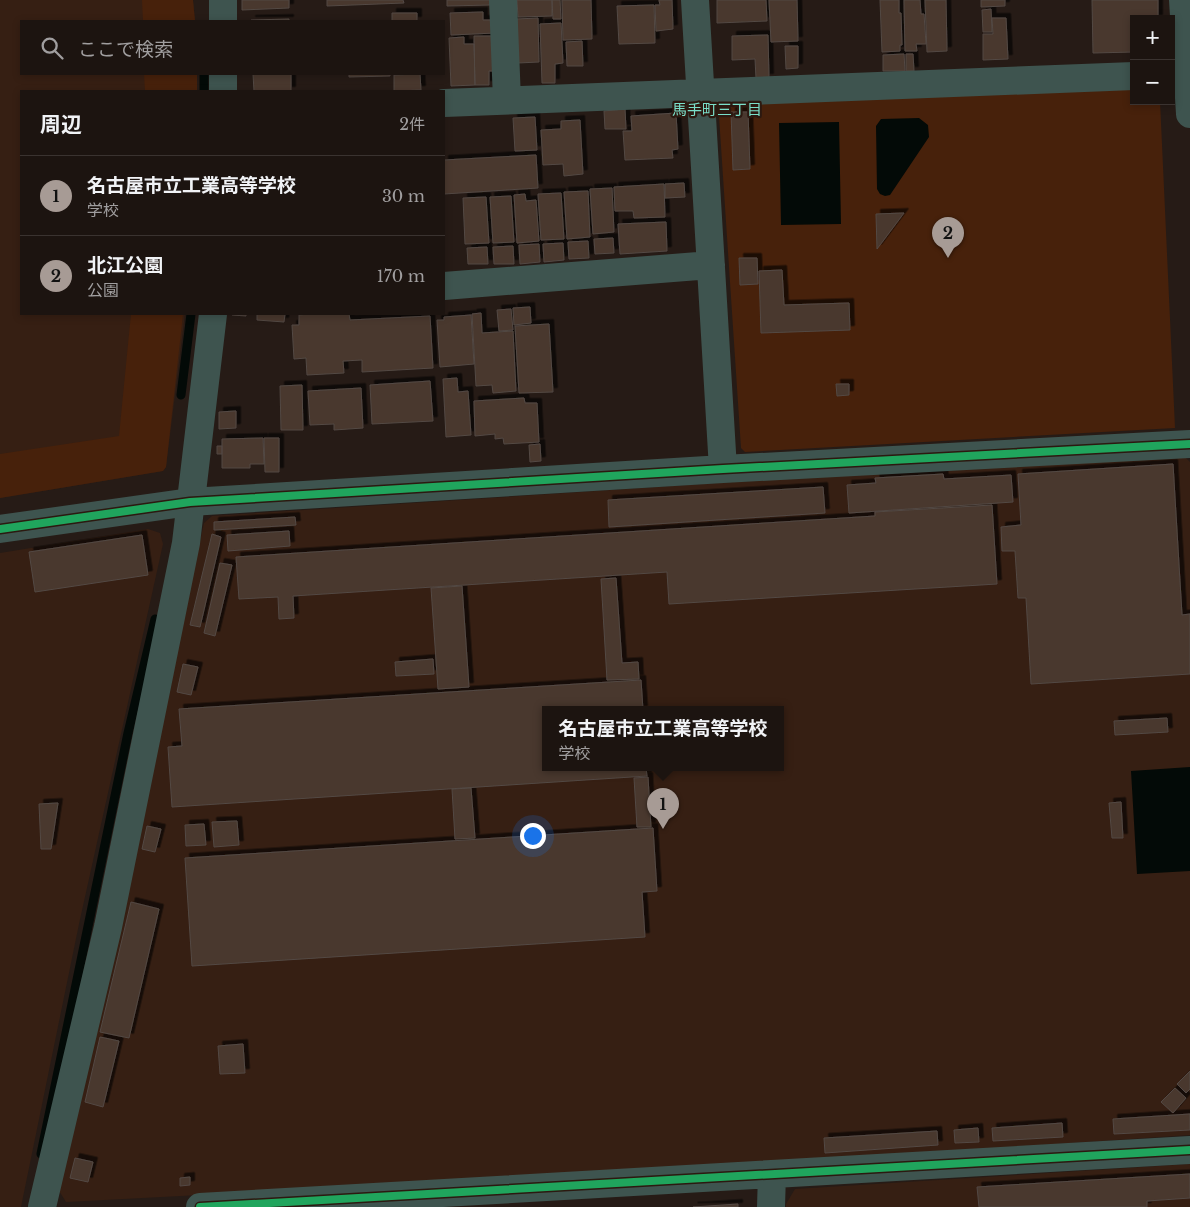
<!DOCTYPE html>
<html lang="ja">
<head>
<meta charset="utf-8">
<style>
	body { margin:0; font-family:"Libre Baskerville","Noto Sans JP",serif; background:#29211e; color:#f1f3f6 }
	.controls { position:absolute; right:15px; top:15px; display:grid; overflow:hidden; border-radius:0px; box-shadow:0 2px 8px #0003 }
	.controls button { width:45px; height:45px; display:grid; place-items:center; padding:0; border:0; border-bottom:1px solid #3a3330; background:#1c1410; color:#f1f3f6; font:25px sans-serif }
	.you { position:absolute; left:532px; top:835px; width:18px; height:18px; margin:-12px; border:4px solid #fff; border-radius:50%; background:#1a73e8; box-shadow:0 0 0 8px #1a73e833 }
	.badge { display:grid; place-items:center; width:32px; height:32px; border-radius:50%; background:#a79b95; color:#111; font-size:16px; font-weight:700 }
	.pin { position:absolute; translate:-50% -41px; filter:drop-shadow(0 1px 2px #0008) }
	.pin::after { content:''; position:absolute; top:26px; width:18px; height:15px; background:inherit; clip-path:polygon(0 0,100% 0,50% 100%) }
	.popup { position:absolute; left:542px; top:706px; width:242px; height:65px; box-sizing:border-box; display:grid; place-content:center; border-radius:0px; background:#1c1410; filter:drop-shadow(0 1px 4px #0005); font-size:16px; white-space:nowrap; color:#a09e9f }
	.popup b { font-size:19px; color:#f1f3f6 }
	.popup::after { content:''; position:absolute; left:50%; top:100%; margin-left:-10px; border:10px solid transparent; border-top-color:#1c1410 }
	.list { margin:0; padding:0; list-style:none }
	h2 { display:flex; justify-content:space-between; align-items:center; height:65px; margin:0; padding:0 20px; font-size:21px }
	h2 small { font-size:16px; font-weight:400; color:#a09e9f }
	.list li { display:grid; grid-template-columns:32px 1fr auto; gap:15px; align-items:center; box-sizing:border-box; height:80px; padding:0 20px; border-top:1px solid #3a3330 }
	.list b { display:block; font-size:19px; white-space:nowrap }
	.list p { margin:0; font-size:16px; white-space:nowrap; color:#a09e9f }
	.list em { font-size:16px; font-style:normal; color:#a09e9f }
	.icon { flex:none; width:28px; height:28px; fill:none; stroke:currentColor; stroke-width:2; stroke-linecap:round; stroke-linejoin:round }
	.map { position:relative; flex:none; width:1190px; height:1207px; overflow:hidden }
	.search { position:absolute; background:#1c1410; box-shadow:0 2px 8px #0003; left:20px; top:20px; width:425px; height:55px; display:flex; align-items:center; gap:12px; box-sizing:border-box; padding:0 18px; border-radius:0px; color:#a09e9f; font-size:19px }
	.panel { position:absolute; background:#1c1410; box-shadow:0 2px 8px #0003; left:20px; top:90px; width:425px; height:225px; border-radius:0px }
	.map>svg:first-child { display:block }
</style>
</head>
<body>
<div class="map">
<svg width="1190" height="1207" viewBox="0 0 1190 1207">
	<defs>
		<filter id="shadow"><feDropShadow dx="4.5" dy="-4.5" stdDeviation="0" flood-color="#0009"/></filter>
	</defs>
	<rect width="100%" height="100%" fill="#261b16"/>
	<path fill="#361f13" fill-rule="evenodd" d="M0 0H193L195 21H21V74H197V91H21V314H185L166 467 163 471 0 498Z
		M1181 453 1190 462V1135L660 1171 66 1202 56 1186 204 523 212 516ZM546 710H780V768H546Z
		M148 529 160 533 163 544 79 924 21 1207H0V553Z
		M1190 1164V1207H786V1204L795 1189Z"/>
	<path fill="#47210b" d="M142 0H193L195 21H143Z
		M144 74H197V91H145Z
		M1134 81V101H1160L1175 428 745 452 741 448 718 101Z
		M131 314H183L166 467 163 471 0 498V454L119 436Z"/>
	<path fill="#030a07" d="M919 118 928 125 929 137 890 195 885 196 880 194 877 189 876 126 881 119Z
		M839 122 841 224 781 225 779 123Z
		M1190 767V871L1137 874 1131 771Z"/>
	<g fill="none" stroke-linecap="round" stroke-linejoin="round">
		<path stroke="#030a07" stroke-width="9" d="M204 91V74
			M181 395 191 314
			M41 1154 128 733 155 619"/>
	</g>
	<path fill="#48372d" stroke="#534944" filter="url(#shadow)" d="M242 0H289V8L242 10Z
		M327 0H403L404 3 327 6Z
		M447 0H490V5L447 6Z
		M517 0H552V16L518 17Z
		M552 0H560L561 19H553Z
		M562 0H591L592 39 563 40Z
		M659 0H672L673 29 656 31 655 5H660Z
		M717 0H766L767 21 717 23Z
		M769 0H797L798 41 771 42Z
		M880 0H899V13H901L902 45H900V51L882 52Z
		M904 0H920L921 14H924L926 44H916L917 51H905Z
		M925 0H946L947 51 927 52Z
		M981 0H1005V6L981 7Z
		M1092 0H1158V19H1134V52L1093 53Z
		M654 5 655 43 619 44 617 6Z
		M991 9 992 32H983L982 10Z
		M483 12V20H494L495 33 451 35 450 13Z
		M392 13H417V21H392Z
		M538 18 539 62 518 63 517 19Z
		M992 18H1006L1008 59 983 60V34H993Z
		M289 19V21H251V20Z
		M561 23 563 63 555 64V83H542L540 24Z
		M768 35 769 78H756L755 59 732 60V36Z
		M474 36H496L497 71H489V85H475Z
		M464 37V44H474L475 85 451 86 449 38Z
		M582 41 583 66H567L566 42Z
		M785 46H798V68L786 69Z
		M904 54 905 71H883V55Z
		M906 54H913L914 71H906Z
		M253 74H291V91H254Z
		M349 74H390V76L349 77Z
		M420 74 421 90 394 91V75Z
		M625 109 626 129H605L604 111Z
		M731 112H748L750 169 733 170Z
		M676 113 678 149 672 150 673 158 625 160 623 131H632L631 116Z
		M535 117 537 150 515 151 513 118Z
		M580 120 583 174 564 176 563 164 543 165 541 130 561 129V121Z
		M536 155 538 188 444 194V160Z
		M684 183 685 197 665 198V184Z
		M664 184 665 217 634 218 633 211H615L614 187Z
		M612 188 614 232 593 234 590 189Z
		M588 191 590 237 567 239 564 192Z
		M561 193 564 239 541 240 538 194Z
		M525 194 526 201 536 200 539 241 517 243 514 195Z
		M511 196 514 242 493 243 490 197Z
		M486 197 489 243 465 244 463 198Z
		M904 213 877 249 876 214Z
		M666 222 667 251 620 254 618 224Z
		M613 238 614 253 595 254 594 239Z
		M588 241 589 258 569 259 568 242Z
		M563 243 564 260 544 262 543 244Z
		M539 244 540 262 520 264 519 245Z
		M513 246 514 264H494L493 247Z
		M487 247 488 264H468L467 248Z
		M739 258H757L758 284 740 285Z
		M782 270 784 305 849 303 850 330 761 333 759 271Z
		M530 307 531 323 514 325 513 308Z
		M511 309 513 330 499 331 497 310Z
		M481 313 482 333 513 331 516 391 493 393 492 385 476 386 472 314Z
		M232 314H246V316L232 315Z
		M257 314H285L284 322 257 320Z
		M311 314H349L350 320 430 316 433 368 362 372V360L343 361 344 373 307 375 306 358 294 359 292 325H299V315Z
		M471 315 474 364 440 367 437 320H444V317Z
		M549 324 553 392 519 393 515 326Z
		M457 378 458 392 468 391 471 435 446 437 443 379Z
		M430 381 433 421 372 424 370 385Z
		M836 384H849V395L837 396Z
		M302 385 303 430H281L280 386Z
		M361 388 363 428 334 430V424L310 425 308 391Z
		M524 398 525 403H537L539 442 504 444 503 438 495 439V434L475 436 474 401Z
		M236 411V428L219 429V412Z
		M263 438 264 464H250V468H222V439Z
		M264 438H279V472H265Z
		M540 444 541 461 530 462 529 445Z
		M217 446H222V454H217Z
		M1173 464 1182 615 1190 614V674L1031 684 1026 598H1018L1015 551H1002L1001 527 1021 525 1018 474Z
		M943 474 944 479 1011 475 1013 502 849 513 847 485 876 483 875 478Z
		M823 487 825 513 609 527 608 500Z
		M992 505 997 584 669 604 667 572 293 596 294 618 279 619 278 597 239 599 236 557 875 516V512Z
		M295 517 296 525 214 530V522Z
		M289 531 290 546 228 551 227 535Z
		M212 534 221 537 200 627 190 625Z
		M142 535 148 575 35 592 29 552Z
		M220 563 232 565 215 636 204 633Z
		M616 578 622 663 638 662 639 679 607 680 601 579Z
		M462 586 469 687 438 689 431 588Z
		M433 659 434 674 396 676 395 662Z
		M183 664 198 667 191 695 177 692Z
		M641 680 643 710H546V768H646L647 776 172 807 168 747 182 746 179 709Z
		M1167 718 1168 732 1115 735 1114 721Z
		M648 777 651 827H637L634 778Z
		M471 788 475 838 455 839 452 789Z
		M1121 802 1123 838H1112L1109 803Z
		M58 803 51 849H41L39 804Z
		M237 821 239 845 214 847 212 822Z
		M204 824 206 845 186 846 185 825Z
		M147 826 161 829 155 852 142 849Z
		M653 828 657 891 642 892 645 937 192 966 185 858Z
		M131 902 159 909 129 1038 100 1032Z
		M100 1037 119 1041 103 1107 85 1102Z
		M243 1044 245 1073 220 1074 218 1046Z
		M1190 1071V1089L1186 1093 1177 1084Z
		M1175 1088 1186 1098 1173 1113 1161 1102Z
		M1190 1114V1130L1114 1134 1113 1119Z
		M1062 1123 1063 1137 993 1141 992 1128Z
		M978 1128 979 1142 955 1143 954 1130Z
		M937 1131 938 1145 825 1153 824 1138Z
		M75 1158 93 1162 88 1182 70 1178Z
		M1190 1174V1198L1147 1201V1207H979L977 1187Z
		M190 1177V1185L180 1186V1178Z
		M738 1204V1207H693Z"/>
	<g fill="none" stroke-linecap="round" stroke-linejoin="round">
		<path stroke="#3e544f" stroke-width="28" d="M223 0V21
			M503 0 507 100
			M695 0 723 469
			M1183 0 1190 114
			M223 74V91
			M444 103 1134 76
			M444 286 711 265
			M0 529 190 502 723 469 1190 444
			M42 1207 108 927 186 543 213 314
			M200 1207 1190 1150
			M771 1207 772 1174"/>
		<defs>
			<path id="cycleway" d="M0 529 190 502 723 469 1190 444
				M200 1207 1190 1150"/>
		</defs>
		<use href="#cycleway" stroke="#2c1910" stroke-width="11"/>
		<use href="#cycleway" stroke="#20a55d" stroke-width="8"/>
	</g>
	<g text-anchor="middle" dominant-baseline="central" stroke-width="4.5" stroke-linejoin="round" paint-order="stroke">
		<g font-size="15" fill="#7adfc9" stroke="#2c1910">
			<text x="717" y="109">馬手町三丁目</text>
		</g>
	</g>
</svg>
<div class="controls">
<button>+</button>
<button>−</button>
</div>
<div class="you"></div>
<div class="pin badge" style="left:663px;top:829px">1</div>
<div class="popup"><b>名古屋市立工業高等学校</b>学校</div>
<div class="pin badge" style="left:948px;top:258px">2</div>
<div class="search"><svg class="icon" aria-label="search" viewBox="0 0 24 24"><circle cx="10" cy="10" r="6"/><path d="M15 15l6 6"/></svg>ここで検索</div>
<section class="panel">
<h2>周辺<small>2件</small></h2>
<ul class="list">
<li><span class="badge">1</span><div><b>名古屋市立工業高等学校</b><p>学校</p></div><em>30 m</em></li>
<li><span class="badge">2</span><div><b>北江公園</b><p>公園</p></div><em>170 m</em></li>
</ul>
</section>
</div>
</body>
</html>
